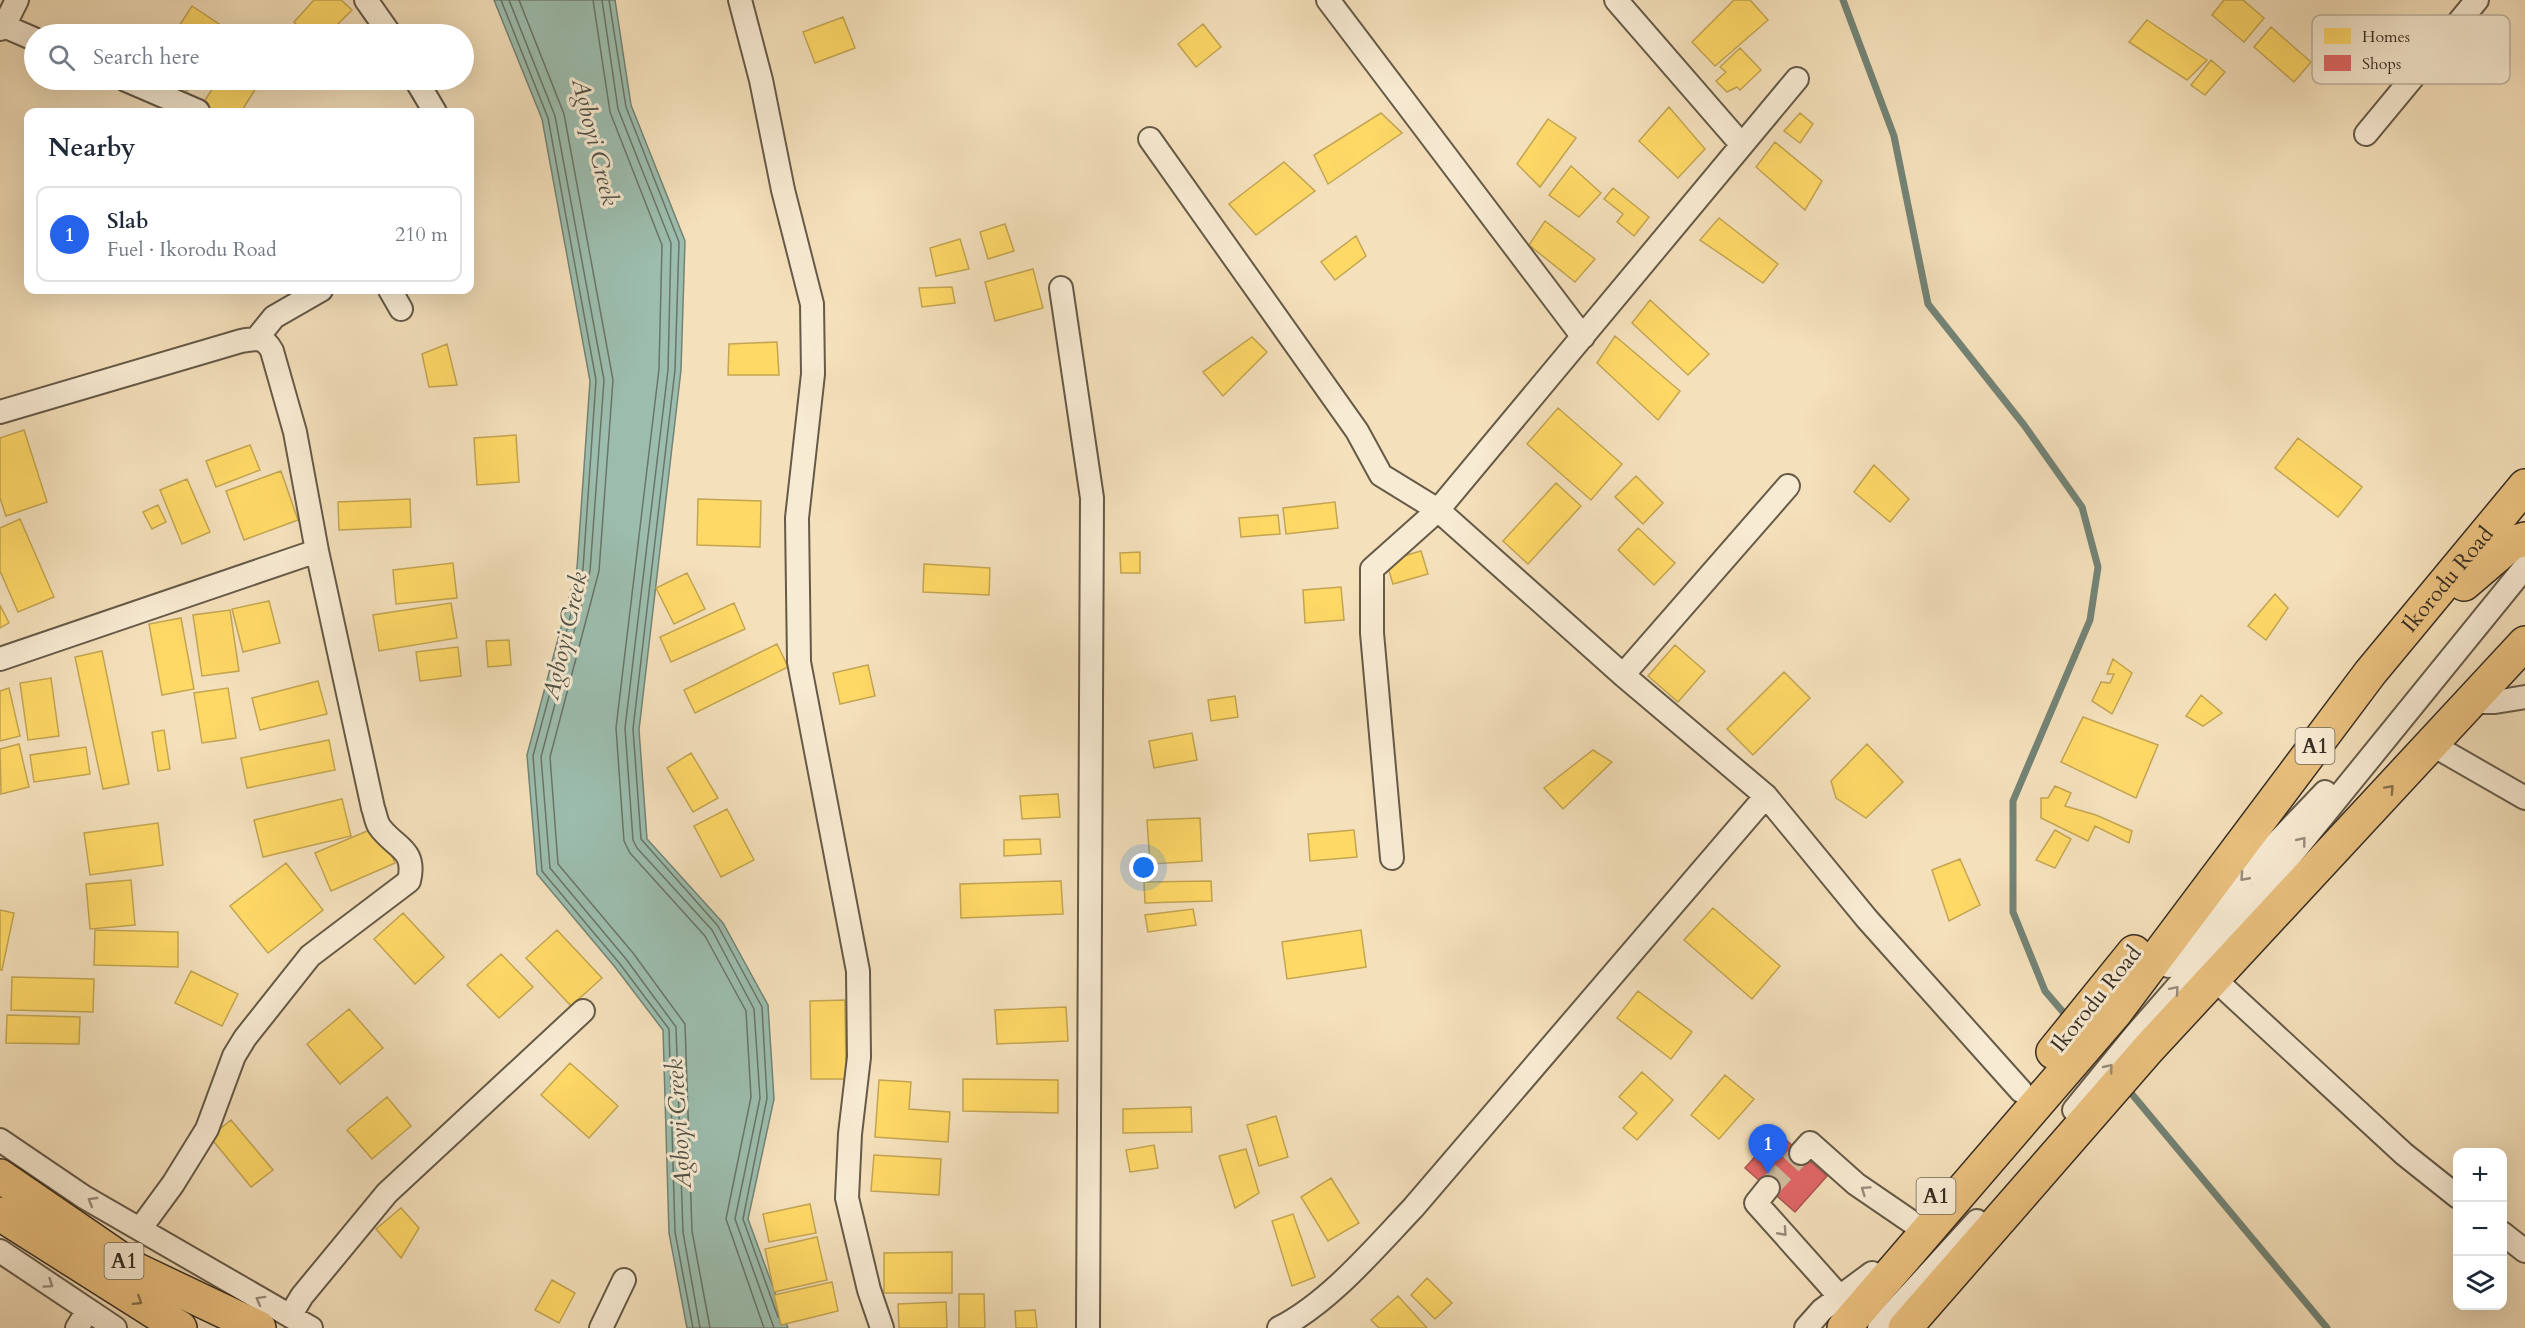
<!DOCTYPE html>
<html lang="en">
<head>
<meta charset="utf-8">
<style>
	body { margin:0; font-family:Cardo,serif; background:#f6f6f7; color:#1f2937 }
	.controls { position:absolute; right:18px; bottom:18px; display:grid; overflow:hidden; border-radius:12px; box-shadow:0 6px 24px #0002 }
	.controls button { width:54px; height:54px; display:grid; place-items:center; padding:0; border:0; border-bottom:2px solid #e0e1e3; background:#fff; color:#1f2937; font:30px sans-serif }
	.you { position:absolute; left:1144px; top:868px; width:21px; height:21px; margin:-15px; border:4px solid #fff; border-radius:50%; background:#1a73e8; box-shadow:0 0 0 9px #1a73e833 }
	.badge { display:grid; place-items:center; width:39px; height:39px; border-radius:50%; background:#2563eb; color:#fff; font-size:20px; font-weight:700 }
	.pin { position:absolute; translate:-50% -50px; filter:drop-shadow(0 2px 3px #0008) }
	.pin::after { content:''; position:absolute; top:32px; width:21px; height:18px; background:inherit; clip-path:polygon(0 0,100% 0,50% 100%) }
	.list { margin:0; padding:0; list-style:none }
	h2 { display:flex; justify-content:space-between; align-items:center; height:78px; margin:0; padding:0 24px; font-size:26px }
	h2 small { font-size:20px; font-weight:400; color:#747a83 }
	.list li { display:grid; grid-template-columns:39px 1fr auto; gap:18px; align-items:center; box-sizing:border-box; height:96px; margin:0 12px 12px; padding:0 12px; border:2px solid #e0e1e3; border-radius:12px }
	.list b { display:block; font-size:22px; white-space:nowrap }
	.list p { margin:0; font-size:20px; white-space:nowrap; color:#747a83 }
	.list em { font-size:20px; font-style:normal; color:#747a83 }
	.icon { flex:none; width:33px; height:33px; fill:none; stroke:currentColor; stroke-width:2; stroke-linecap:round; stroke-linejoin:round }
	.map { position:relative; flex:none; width:2525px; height:1328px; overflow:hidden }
	.search { position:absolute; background:#fff; box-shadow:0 6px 24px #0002; left:24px; top:24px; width:450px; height:66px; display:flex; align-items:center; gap:15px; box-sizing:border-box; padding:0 21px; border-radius:33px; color:#747a83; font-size:22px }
	.panel { position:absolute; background:#fff; box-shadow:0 6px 24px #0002; left:24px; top:108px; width:450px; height:186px; border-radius:12px }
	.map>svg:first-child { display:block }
</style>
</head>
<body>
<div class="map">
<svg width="2525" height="1328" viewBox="0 0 2525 1328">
	<rect width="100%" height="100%" fill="#f4e0bb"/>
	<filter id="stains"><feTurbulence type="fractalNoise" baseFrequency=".00333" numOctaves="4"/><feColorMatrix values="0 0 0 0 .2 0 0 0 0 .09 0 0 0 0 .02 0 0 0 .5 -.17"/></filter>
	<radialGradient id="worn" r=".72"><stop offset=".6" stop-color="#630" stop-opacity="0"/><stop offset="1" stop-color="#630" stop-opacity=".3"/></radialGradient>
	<path fill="#9cbdae" stroke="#738376" stroke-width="1.5" d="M494 0H615L631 105 685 241 681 370 639 730 647 839 723 923 768 1005 774 1099 748 1219 788 1328H687L669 1233 663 1030 615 967 537 874 527 755 577 568 590 381 542 119Z"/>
	<path fill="#ffd966" stroke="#c3a552" stroke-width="1.5" d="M314 0H341L352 10 328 34H305L294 22Z
		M1734 0H1750L1768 20 1715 66 1692 42Z
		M2224 0H2243L2264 18 2244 42 2212 15Z
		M192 6 228 30 225 34H174Z
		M843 17 855 48 815 63 803 32Z
		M2147 20 2207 60 2187 80 2129 42Z
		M1203 24 1221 47 1196 67 1178 44Z
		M2271 27 2311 62 2294 82 2254 47Z
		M1740 48 1761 70 1740 90 1737 87 1727 92 1716 81 1726 72 1720 67Z
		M2211 60 2225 72 2205 95 2191 85Z
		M170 80H195L187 91Z
		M218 80H261L241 112 198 111Z
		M1669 107 1705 149 1678 178 1639 141Z
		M1381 113 1402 133 1328 184 1314 155Z
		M1800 113 1813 124 1800 143 1784 131Z
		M1548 119 1576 138 1540 187 1517 164Z
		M1775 142 1822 181 1805 210 1756 167Z
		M1284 162 1315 191 1256 235 1229 204Z
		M1571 166 1601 193 1579 217 1549 195Z
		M1613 188 1649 217 1634 236 1617 222 1623 214 1604 199Z
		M1719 218 1778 264 1763 283 1700 240Z
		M1545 221 1595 259 1575 282 1529 245Z
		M1005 224 1014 251 988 259 980 232Z
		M1356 236 1366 256 1335 280 1321 262Z
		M960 239 969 269 936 276 930 248Z
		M1033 269 1043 308 995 321 985 282Z
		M952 287 955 303 922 307 919 288Z
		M1650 300 1709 354 1688 375 1632 323Z
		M1615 336 1680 391 1658 420 1597 363Z
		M1252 337 1267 352 1223 396 1203 372Z
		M777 342 779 375H728L729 344Z
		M447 344 457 385 429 387 422 354Z
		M1558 408 1622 464 1591 500 1527 444Z
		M24 430 47 502 6 516 0 498V438Z
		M516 435 519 482 477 485 474 438Z
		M2298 438 2362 487 2338 517 2275 468Z
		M250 445 260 470 216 487 206 461Z
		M1874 465 1909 499 1890 522 1854 492Z
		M281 471 298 520 244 540 226 491Z
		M1636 476 1663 503 1643 524 1615 497Z
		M187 479 210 532 182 544 160 490Z
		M1556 483 1581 506 1528 564 1503 541Z
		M410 499 411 527 339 530 338 502Z
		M698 499 761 501 760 547 697 545Z
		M1335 502 1338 528 1286 534 1283 508Z
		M158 505 166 522 152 529 143 512Z
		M1278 515 1280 534 1241 537 1239 518Z
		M20 519 54 597 18 612 0 571V528Z
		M1638 528 1675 563 1654 585 1618 550Z
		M1421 551 1428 574 1393 584 1386 561Z
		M1140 552V573H1121L1120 553Z
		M453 563 457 598 396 604 393 570Z
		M924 564 990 568 989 595 923 592Z
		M687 573 705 609 674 624 656 588Z
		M1341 587 1344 620 1305 623 1303 590Z
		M2275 594 2288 608 2266 640 2248 626Z
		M269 601 280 643 243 652 232 609Z
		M451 603 457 638 379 651 373 615Z
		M734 603 745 629 671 662 660 637Z
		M0 605 9 623 0 628Z
		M230 610 239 671 202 676 193 615Z
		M181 618 194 689 162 695 149 624Z
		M509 640 511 665 488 667 486 641Z
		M777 644 788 667 695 713 684 690Z
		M1675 645 1705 671 1678 702 1648 676Z
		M458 647 461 676 420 681 416 652Z
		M102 651 129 784 103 789 75 657Z
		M2113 659 2132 673 2112 714 2092 701 2101 682 2110 683 2114 674H2107Z
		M868 665 875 696 840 704 833 673Z
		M1784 672 1810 698 1753 755 1727 729Z
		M51 678 59 736 28 740 20 683Z
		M318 681 327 714 260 730 252 698Z
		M9 688 20 736 0 741V691Z
		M228 688 236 738 202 743 194 693Z
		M2201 695 2222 713 2203 726 2186 716Z
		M1235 696 1238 717 1211 721 1208 700Z
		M2083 717 2158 745 2136 798 2061 762Z
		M164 730 170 769 158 771 152 732Z
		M1192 733 1197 760 1154 768 1149 741Z
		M329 740 335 770 247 788 241 758Z
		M19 744 29 787 1 794 0 749Z
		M1867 744 1903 782 1866 818 1836 798 1831 781Z
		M86 747 90 774 34 782 30 755Z
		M1593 750 1612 762 1563 809 1544 788Z
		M691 753 718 798 693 812 667 768Z
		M2055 786 2071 793 2065 806 2096 815 2132 831 2129 843 2095 826 2088 841 2041 818V798H2048Z
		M1058 794 1060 817 1022 819 1020 796Z
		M342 799 351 836 263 857 254 820Z
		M727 809 754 860 721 877 694 826Z
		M1200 818 1202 861 1150 864 1147 820Z
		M158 823 163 865 90 875 84 833Z
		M379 826 395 863 331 891 315 853Z
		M1354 830 1357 857 1310 861 1308 834Z
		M2055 830 2071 839 2055 868 2036 860Z
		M1040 839 1041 854 1004 856V840Z
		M1960 859 1980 905 1949 921 1932 870Z
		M286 863 323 910 268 953 230 906Z
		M131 880 135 925 90 929 86 884Z
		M1061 881 1063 914 961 918 960 884Z
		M1211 881 1212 901 1145 903 1144 882Z
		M1713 908 1780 966 1752 999 1684 940Z
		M1193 909 1196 925 1148 932 1145 915Z
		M0 910 14 913 2 970H0Z
		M403 913 444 957 415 984 374 939Z
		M95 930 178 932V967L94 965Z
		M557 930 602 978 571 1006 526 958Z
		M1361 930 1366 967 1287 979 1282 942Z
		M501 954 533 987 499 1018 467 985Z
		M191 971 238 994 222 1026 175 1003Z
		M12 977 94 979 93 1012 11 1010Z
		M1638 991 1692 1032 1671 1059 1617 1018Z
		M845 1000 846 1079H811L810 1001Z
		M1066 1007 1068 1041 997 1044 995 1010Z
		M349 1009 383 1048 340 1084 307 1044Z
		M7 1015 80 1017 79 1044 6 1043Z
		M570 1063 618 1106 589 1138 541 1095Z
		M1642 1072 1673 1100 1637 1140 1623 1128 1637 1113 1619 1097Z
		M1725 1075 1754 1099 1719 1139 1691 1115Z
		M963 1079 1058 1080V1113L963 1111Z
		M879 1080 911 1082 909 1109 950 1112 948 1142 875 1137Z
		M387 1097 411 1126 372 1159 347 1130Z
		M1191 1107 1192 1132 1123 1133V1109Z
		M1276 1116 1288 1157 1259 1166 1247 1125Z
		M231 1120 273 1170 251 1187 210 1137Z
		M1154 1145 1158 1168 1130 1172 1126 1150Z
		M1246 1149 1259 1193 1235 1208 1219 1156Z
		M874 1155 941 1159 939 1195 871 1191Z
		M1331 1178 1359 1223 1328 1241 1301 1197Z
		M810 1204 816 1233 769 1242 763 1214Z
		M401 1208 419 1228 401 1258 376 1229Z
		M1293 1214 1315 1277 1292 1286 1272 1221Z
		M817 1237 827 1280 774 1292 765 1249Z
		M952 1252V1293H884V1253Z
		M1427 1278 1452 1303 1435 1319 1411 1295Z
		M552 1280 575 1293 559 1323 535 1310Z
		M832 1282 838 1311 781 1325 774 1295Z
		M959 1294H984L985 1328H959Z
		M1398 1296 1427 1328H1379L1371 1320Z
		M946 1302 947 1328H899L898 1304Z
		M1035 1310 1037 1328H1016L1015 1311Z"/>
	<path fill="#e06666" stroke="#ad5552" stroke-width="1.5" d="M1777 1132 1827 1176 1795 1212 1745 1168Z"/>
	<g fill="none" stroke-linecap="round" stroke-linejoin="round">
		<path stroke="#697568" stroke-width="1.5" d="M501 0 548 118 596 380 583 569 533 756 542 871 620 964 669 1029 675 1232 693 1328
			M509 0 555 116 604 380 590 571 541 757 550 868 626 959 676 1027 683 1232 700 1328
			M519 0 564 114 613 380 599 571 550 757 558 864 633 953 685 1024 692 1231 710 1328
			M593 0 610 112 662 245 659 369 616 728 624 841 630 853 705 936 746 1011 751 1097 726 1219 764 1328
			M602 0 618 109 671 243 668 370 625 728 633 840 637 848 712 930 754 1009 760 1098 735 1219 774 1328
			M609 0 626 107 679 242 675 370 633 729 641 839 718 926 762 1007 767 1098 743 1219 778 1317"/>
		<path stroke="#738376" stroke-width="7" d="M1843 0 1894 136 1928 304 2024 425 2082 507 2098 567 2090 620 2013 801V912L2045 991 2069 1019
			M2126 1087 2327 1328"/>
		<path stroke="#cebc9c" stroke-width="22" stroke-dasharray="22 11" stroke-linecap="butt" d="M1768 1188 1801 1153"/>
		<defs>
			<path id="minor" d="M366 0 390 34
				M740 0 761 80 783 190 812 304 813 374 797 518 799 662 858 971 859 1057 850 1134 847 1198 869 1290 882 1328
				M1328 0 1583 337
				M1616 0 1741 144
				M4 26 34 39
				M0 29 4 26 17 0
				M126 80 198 111
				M416 80 435 112
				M2366 134 2477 0
				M1150 139 1357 431 1381 475 1438 510 1623 675 1766 796 1867 919 2021 1091
				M1061 288 1092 498 1088 1328
				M390 290 401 309
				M257 338 274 317 321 290
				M0 412 241 341C256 338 265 337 272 351L295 432 317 551 373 808C375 813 376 821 379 826 394 848 417 848 409 881L310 956 245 1038 234 1056 207 1129 173 1184 140 1229
				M0 659 317 551
				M1623 675 1788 486
				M2470 702H2495L2525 697
				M2431 744 2525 798
				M1392 858 1372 633V569L1438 510 1797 79
				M2168 966 2243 878 2325 792
				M2222 986 2404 1154 2458 1197
				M2074 1110 2136 1034 2275 875 2525 567
				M0 1140 84 1197 311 1328
				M1801 1153 1810 1143 1856 1184 1913 1223
				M1768 1188 1756 1203 1840 1297
				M2502 1233 2525 1251
				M0 1251 115 1328
				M290 1316 302 1296 387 1193 583 1011
				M77 1328 88 1310
				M601 1328 624 1280
				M1279 1328C1329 1303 1375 1248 1413 1208L1766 796
				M1806 1328 1822 1310 1872 1273
				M1879 1328 1977 1221"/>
			<g id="highway">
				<path d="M2464 584 2512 543 2525 539"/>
				<path d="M2053 1052 2134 952"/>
				<path d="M0 1176 137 1270 259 1328"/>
				<path d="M0 1214 180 1328"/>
				<path id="s1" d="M1844 1328 2115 1013 2370 673 2525 486"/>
				<path d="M1905 1328 2150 1047 2525 643"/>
			</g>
		</defs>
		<use href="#minor" stroke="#665a48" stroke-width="26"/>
		<use href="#highway" stroke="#362d22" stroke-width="36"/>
		<use href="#minor" stroke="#f8ebd3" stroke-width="22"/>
		<use href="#highway" stroke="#eac07e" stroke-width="33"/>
	</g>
	<defs><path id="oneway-chevron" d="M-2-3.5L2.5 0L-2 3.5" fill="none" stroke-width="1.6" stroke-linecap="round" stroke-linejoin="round" transform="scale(1.5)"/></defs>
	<g stroke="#876f4b">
		<use href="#oneway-chevron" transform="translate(2390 789) rotate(-47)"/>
		<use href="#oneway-chevron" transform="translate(138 1301) rotate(32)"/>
	</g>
	<g stroke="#978c7a">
		<use href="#oneway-chevron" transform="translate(2302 841) rotate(-51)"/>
		<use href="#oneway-chevron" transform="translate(2244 877) rotate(132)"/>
		<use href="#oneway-chevron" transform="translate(2175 990) rotate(-49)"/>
		<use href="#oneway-chevron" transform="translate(2109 1068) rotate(-51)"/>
		<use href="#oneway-chevron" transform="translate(1865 1190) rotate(-145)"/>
		<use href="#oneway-chevron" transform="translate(92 1201) rotate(-149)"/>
		<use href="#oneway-chevron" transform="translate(1783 1232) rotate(48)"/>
		<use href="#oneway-chevron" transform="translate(49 1284) rotate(34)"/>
		<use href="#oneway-chevron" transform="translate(260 1300) rotate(-151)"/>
	</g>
	<g text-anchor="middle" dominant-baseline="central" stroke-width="6" stroke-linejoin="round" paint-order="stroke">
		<g fill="#f8ebd3" stroke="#706657" stroke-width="1.5">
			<rect x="2295.5" y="728" width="39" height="36" rx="4.5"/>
			<rect x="1916.5" y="1178" width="39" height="36" rx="4.5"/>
			<rect x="104.5" y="1243" width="39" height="36" rx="4.5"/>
		</g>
		<g font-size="21" font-weight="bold" fill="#362d22">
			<text x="2315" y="746">A1</text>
			<text x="1936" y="1196">A1</text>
			<text x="124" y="1261">A1</text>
		</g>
		<g font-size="22" fill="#362d22" stroke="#f8ebd3">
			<text stroke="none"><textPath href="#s1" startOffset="962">Ikorodu Road</textPath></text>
			<text transform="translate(2096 999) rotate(-51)">Ikorodu Road</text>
		</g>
		<g font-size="24" font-style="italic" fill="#505145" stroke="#f8ebd3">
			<text transform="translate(595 142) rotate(76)">Agboyi Creek</text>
			<text transform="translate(565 636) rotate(-77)">Agboyi Creek</text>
			<text transform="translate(679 1124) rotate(-94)">Agboyi Creek</text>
		</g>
	</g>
	<rect x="2312" y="15" width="198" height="69" rx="9" fill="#f8ebd3" stroke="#beb29e" stroke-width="1.5"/>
	<rect x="2324" y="28" width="27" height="16" fill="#ffd966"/>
	<rect x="2324" y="55" width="27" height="16" fill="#e06666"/>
	<g font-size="16" fill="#362d22">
		<text x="2362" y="42">Homes</text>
		<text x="2362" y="69">Shops</text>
	</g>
	<rect width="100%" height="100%" filter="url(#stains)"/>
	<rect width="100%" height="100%" fill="url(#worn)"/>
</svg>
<div class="controls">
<button>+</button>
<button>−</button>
<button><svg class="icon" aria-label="layers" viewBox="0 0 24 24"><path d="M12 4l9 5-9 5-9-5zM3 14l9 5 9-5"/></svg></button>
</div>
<div class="you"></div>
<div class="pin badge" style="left:1768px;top:1174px">1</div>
<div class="search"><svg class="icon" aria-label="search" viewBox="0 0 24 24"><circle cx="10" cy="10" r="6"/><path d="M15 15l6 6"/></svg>Search here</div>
<section class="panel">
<h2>Nearby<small></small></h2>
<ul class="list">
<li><span class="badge">1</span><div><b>Slab</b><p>Fuel · Ikorodu Road</p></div><em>210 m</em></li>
</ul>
</section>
</div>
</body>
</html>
